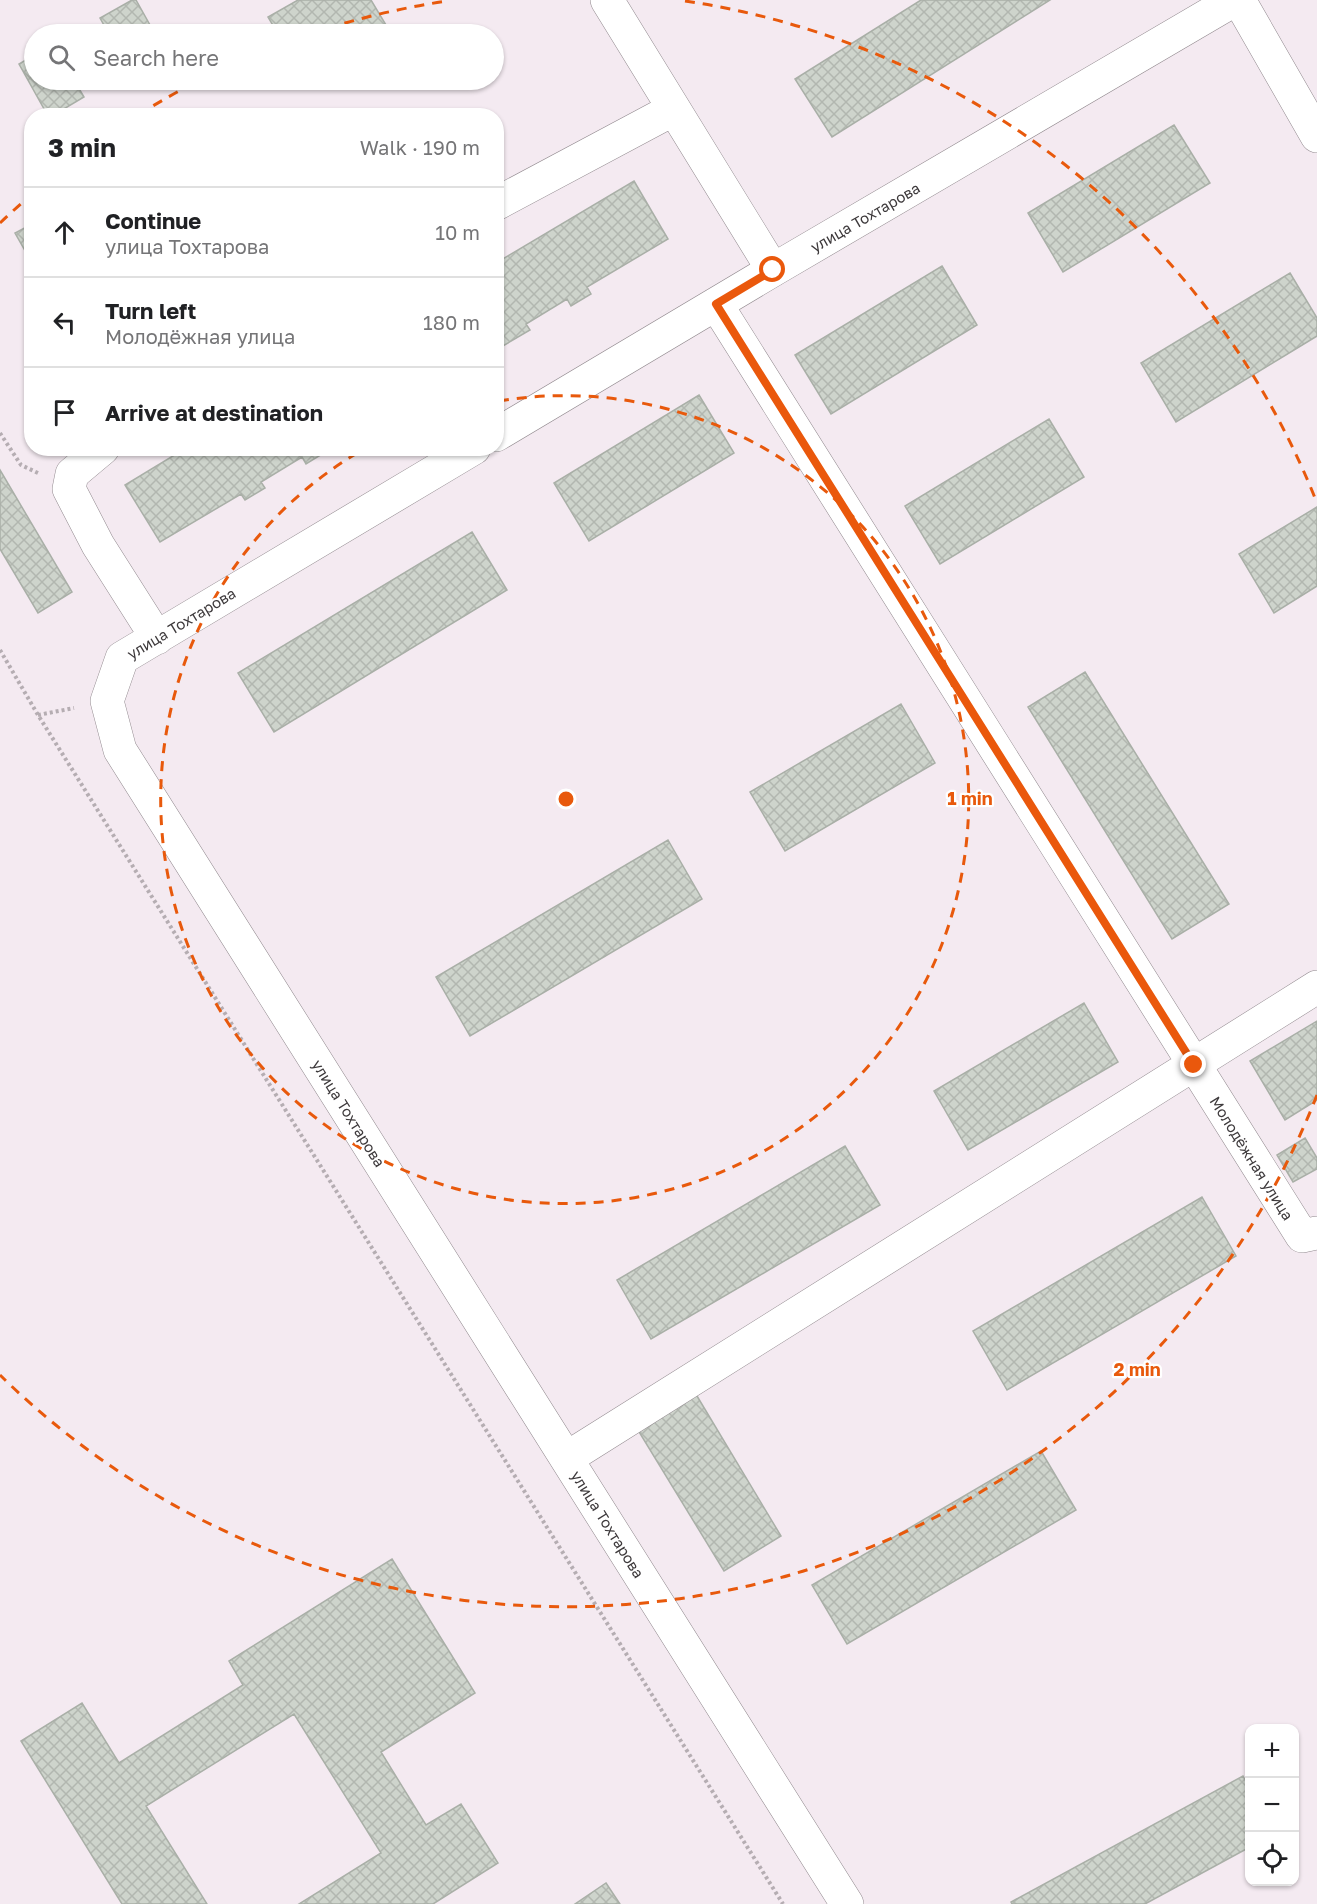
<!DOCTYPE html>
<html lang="en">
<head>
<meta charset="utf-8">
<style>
	body { margin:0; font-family:"Golos Text",sans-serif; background:#f2f2f2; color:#202124 }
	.controls { position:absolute; right:18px; bottom:18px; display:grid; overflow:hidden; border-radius:12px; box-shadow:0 2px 4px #0004 }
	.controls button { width:54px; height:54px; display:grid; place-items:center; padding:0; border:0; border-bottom:2px solid #e0e0e0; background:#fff; color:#202124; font:30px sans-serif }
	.stop { position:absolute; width:18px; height:18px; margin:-14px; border:4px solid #ea580c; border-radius:50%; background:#fff }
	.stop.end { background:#ea580c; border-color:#fff; box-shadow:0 2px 6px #0008 }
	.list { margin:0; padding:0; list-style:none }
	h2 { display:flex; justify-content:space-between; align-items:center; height:78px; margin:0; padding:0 24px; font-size:26px }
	h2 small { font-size:20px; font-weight:400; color:#757577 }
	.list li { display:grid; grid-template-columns:39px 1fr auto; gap:18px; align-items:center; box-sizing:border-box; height:90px; padding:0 24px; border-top:2px solid #e0e0e0 }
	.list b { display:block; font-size:22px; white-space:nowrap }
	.list p { margin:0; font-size:20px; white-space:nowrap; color:#757577 }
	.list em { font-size:20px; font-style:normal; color:#757577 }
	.icon { flex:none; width:33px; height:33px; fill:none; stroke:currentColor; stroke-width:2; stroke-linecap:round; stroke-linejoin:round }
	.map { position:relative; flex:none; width:1317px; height:1904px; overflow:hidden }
	.search { position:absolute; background:#fff; box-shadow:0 2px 4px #0004; left:24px; top:24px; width:480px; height:66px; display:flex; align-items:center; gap:15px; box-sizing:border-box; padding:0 21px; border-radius:33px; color:#757577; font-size:22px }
	.panel { position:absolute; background:#fff; box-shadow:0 2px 4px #0004; left:24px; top:108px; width:480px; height:348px; border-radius:24px }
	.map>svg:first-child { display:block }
</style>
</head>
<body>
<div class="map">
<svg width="1317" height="1904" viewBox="0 0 1317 1904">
	<defs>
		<pattern id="building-cross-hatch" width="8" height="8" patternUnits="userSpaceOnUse" patternTransform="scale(1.5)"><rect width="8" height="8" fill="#ced4cc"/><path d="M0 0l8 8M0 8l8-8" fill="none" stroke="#b2b7b0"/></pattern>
	</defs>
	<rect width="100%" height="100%" fill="#f4eaf1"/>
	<path fill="url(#building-cross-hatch)" stroke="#a9afa7" stroke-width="1.5" d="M132 0H136L155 34H109L100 18Z
		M298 0H371L386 25 369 34H278L268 17Z
		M921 0H1050L832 137 795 79Z
		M34 55V80H74L84 97 52 116H48L19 64Z
		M1174 125 1210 183 1063 272 1028 213Z
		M634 181 668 239 587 287 591 294 571 306 567 299 526 324 530 330 496 350V263Z
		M32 224V263L15 233Z
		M942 266 977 325 831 414 795 355Z
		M1290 273 1317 318V336L1176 422 1141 363Z
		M699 395 734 453 589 541 554 483Z
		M1049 419 1084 477 940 564 905 506Z
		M186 448H332L306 464 302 457 261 482 265 488 245 500 241 494 160 542 125 485Z
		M0 470 72 592 38 613 0 549Z
		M1317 507V586L1274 613 1239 554Z
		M472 532 507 590 274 732 238 673Z
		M1085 672 1229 904 1172 939 1028 707Z
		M901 704 935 763 785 851 750 792Z
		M668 840 702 899 470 1036 436 977Z
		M1084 1003 1118 1062 968 1150 934 1091Z
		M1317 1021V1100L1285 1120 1250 1061Z
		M1305 1138 1317 1158V1169L1293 1182 1277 1155Z
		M845 1146 880 1205 651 1339 617 1280Z
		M1202 1197 1236 1256 1007 1390 973 1331Z
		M691 1386 781 1536 724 1571 633 1422Z
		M1041 1451 1076 1510 847 1644 812 1585Z
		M392 1559 475 1693 381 1752 426 1825 461 1804 498 1863 433 1904H299L381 1853 294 1714 146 1806 207 1904H122L21 1741 82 1703 119 1763 243 1685 229 1661Z
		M1243 1776 1250 1789V1847L1145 1904H1012L1011 1902Z
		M606 1883 620 1904H575Z"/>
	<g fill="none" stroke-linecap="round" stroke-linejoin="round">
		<defs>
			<path id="minor" d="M607 0 773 270
				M1239 0 1317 136
				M496 204 674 109
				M716 304 1302 1236 1317 1233
				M496 435 773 270 1234 0
				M103 448 72 474 69 489 98 545 157 638
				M474 448 122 658 107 701 120 750 847 1904
				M567 1458 1317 987"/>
		</defs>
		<use href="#minor" stroke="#91898e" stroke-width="34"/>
		<path stroke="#b5adb2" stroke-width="4" stroke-dasharray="3 3" stroke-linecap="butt" d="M0 433 21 465 38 473
			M0 650 38 715 783 1904
			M38 715 74 708"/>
		<use href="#minor" stroke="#fff" stroke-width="33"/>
	</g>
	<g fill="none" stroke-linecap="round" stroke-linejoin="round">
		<path stroke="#ea580c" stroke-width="8" d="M773 270 716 304 1194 1065"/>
	</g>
	<g fill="none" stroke="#e8590c" stroke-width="3" stroke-dasharray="10 8">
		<path d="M499 401A404 404 0 1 1 364 449"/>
		<path d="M1317 1095A807 807 0 0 1 0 1375M0 223A807 807 0 0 1 31 195M138 115A807 807 0 0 1 200 80M310 34A807 807 0 0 1 447 1M685 1A807 807 0 0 1 1317 503"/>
	</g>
	<g text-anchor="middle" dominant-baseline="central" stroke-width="4.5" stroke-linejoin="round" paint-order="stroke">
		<g font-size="15" fill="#3e3a3c" stroke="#fff">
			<text transform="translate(865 217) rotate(-30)">улица Тохтарова</text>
			<text transform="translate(181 623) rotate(-31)">улица Тохтарова</text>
			<text transform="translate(349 1113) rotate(58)">улица Тохтарова</text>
			<text transform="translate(1252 1158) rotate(58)">Молодёжная улица</text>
			<text transform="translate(608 1524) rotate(58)">улица Тохтарова</text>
		</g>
	</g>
	<circle cx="566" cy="799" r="9" fill="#e8590c" stroke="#fff" stroke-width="3"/>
	<g font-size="18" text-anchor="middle" font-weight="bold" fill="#e8590c" stroke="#fff" stroke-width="4.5" stroke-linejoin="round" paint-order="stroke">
		<text x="970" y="805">1 min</text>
		<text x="1137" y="1376">2 min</text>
	</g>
</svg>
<div class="controls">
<button>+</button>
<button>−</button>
<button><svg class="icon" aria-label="locate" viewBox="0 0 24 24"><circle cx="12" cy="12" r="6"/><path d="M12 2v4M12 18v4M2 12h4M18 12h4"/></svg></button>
</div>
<div class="stop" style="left:773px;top:270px"></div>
<div class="stop end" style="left:1194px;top:1065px"></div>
<div class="search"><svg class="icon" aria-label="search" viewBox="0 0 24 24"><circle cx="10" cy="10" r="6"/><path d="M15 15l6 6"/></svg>Search here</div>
<section class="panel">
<h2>3 min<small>Walk · 190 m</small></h2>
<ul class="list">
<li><svg class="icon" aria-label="ahead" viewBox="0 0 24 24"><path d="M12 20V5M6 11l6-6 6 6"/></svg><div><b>Continue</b><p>улица Тохтарова</p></div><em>10 m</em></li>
<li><svg class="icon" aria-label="left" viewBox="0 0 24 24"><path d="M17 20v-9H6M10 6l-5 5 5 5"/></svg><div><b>Turn left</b><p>Молодёжная улица</p></div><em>180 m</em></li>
<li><svg class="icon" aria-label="arrive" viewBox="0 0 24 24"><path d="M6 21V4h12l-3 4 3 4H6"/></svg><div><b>Arrive at destination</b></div></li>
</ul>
</section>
</div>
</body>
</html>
